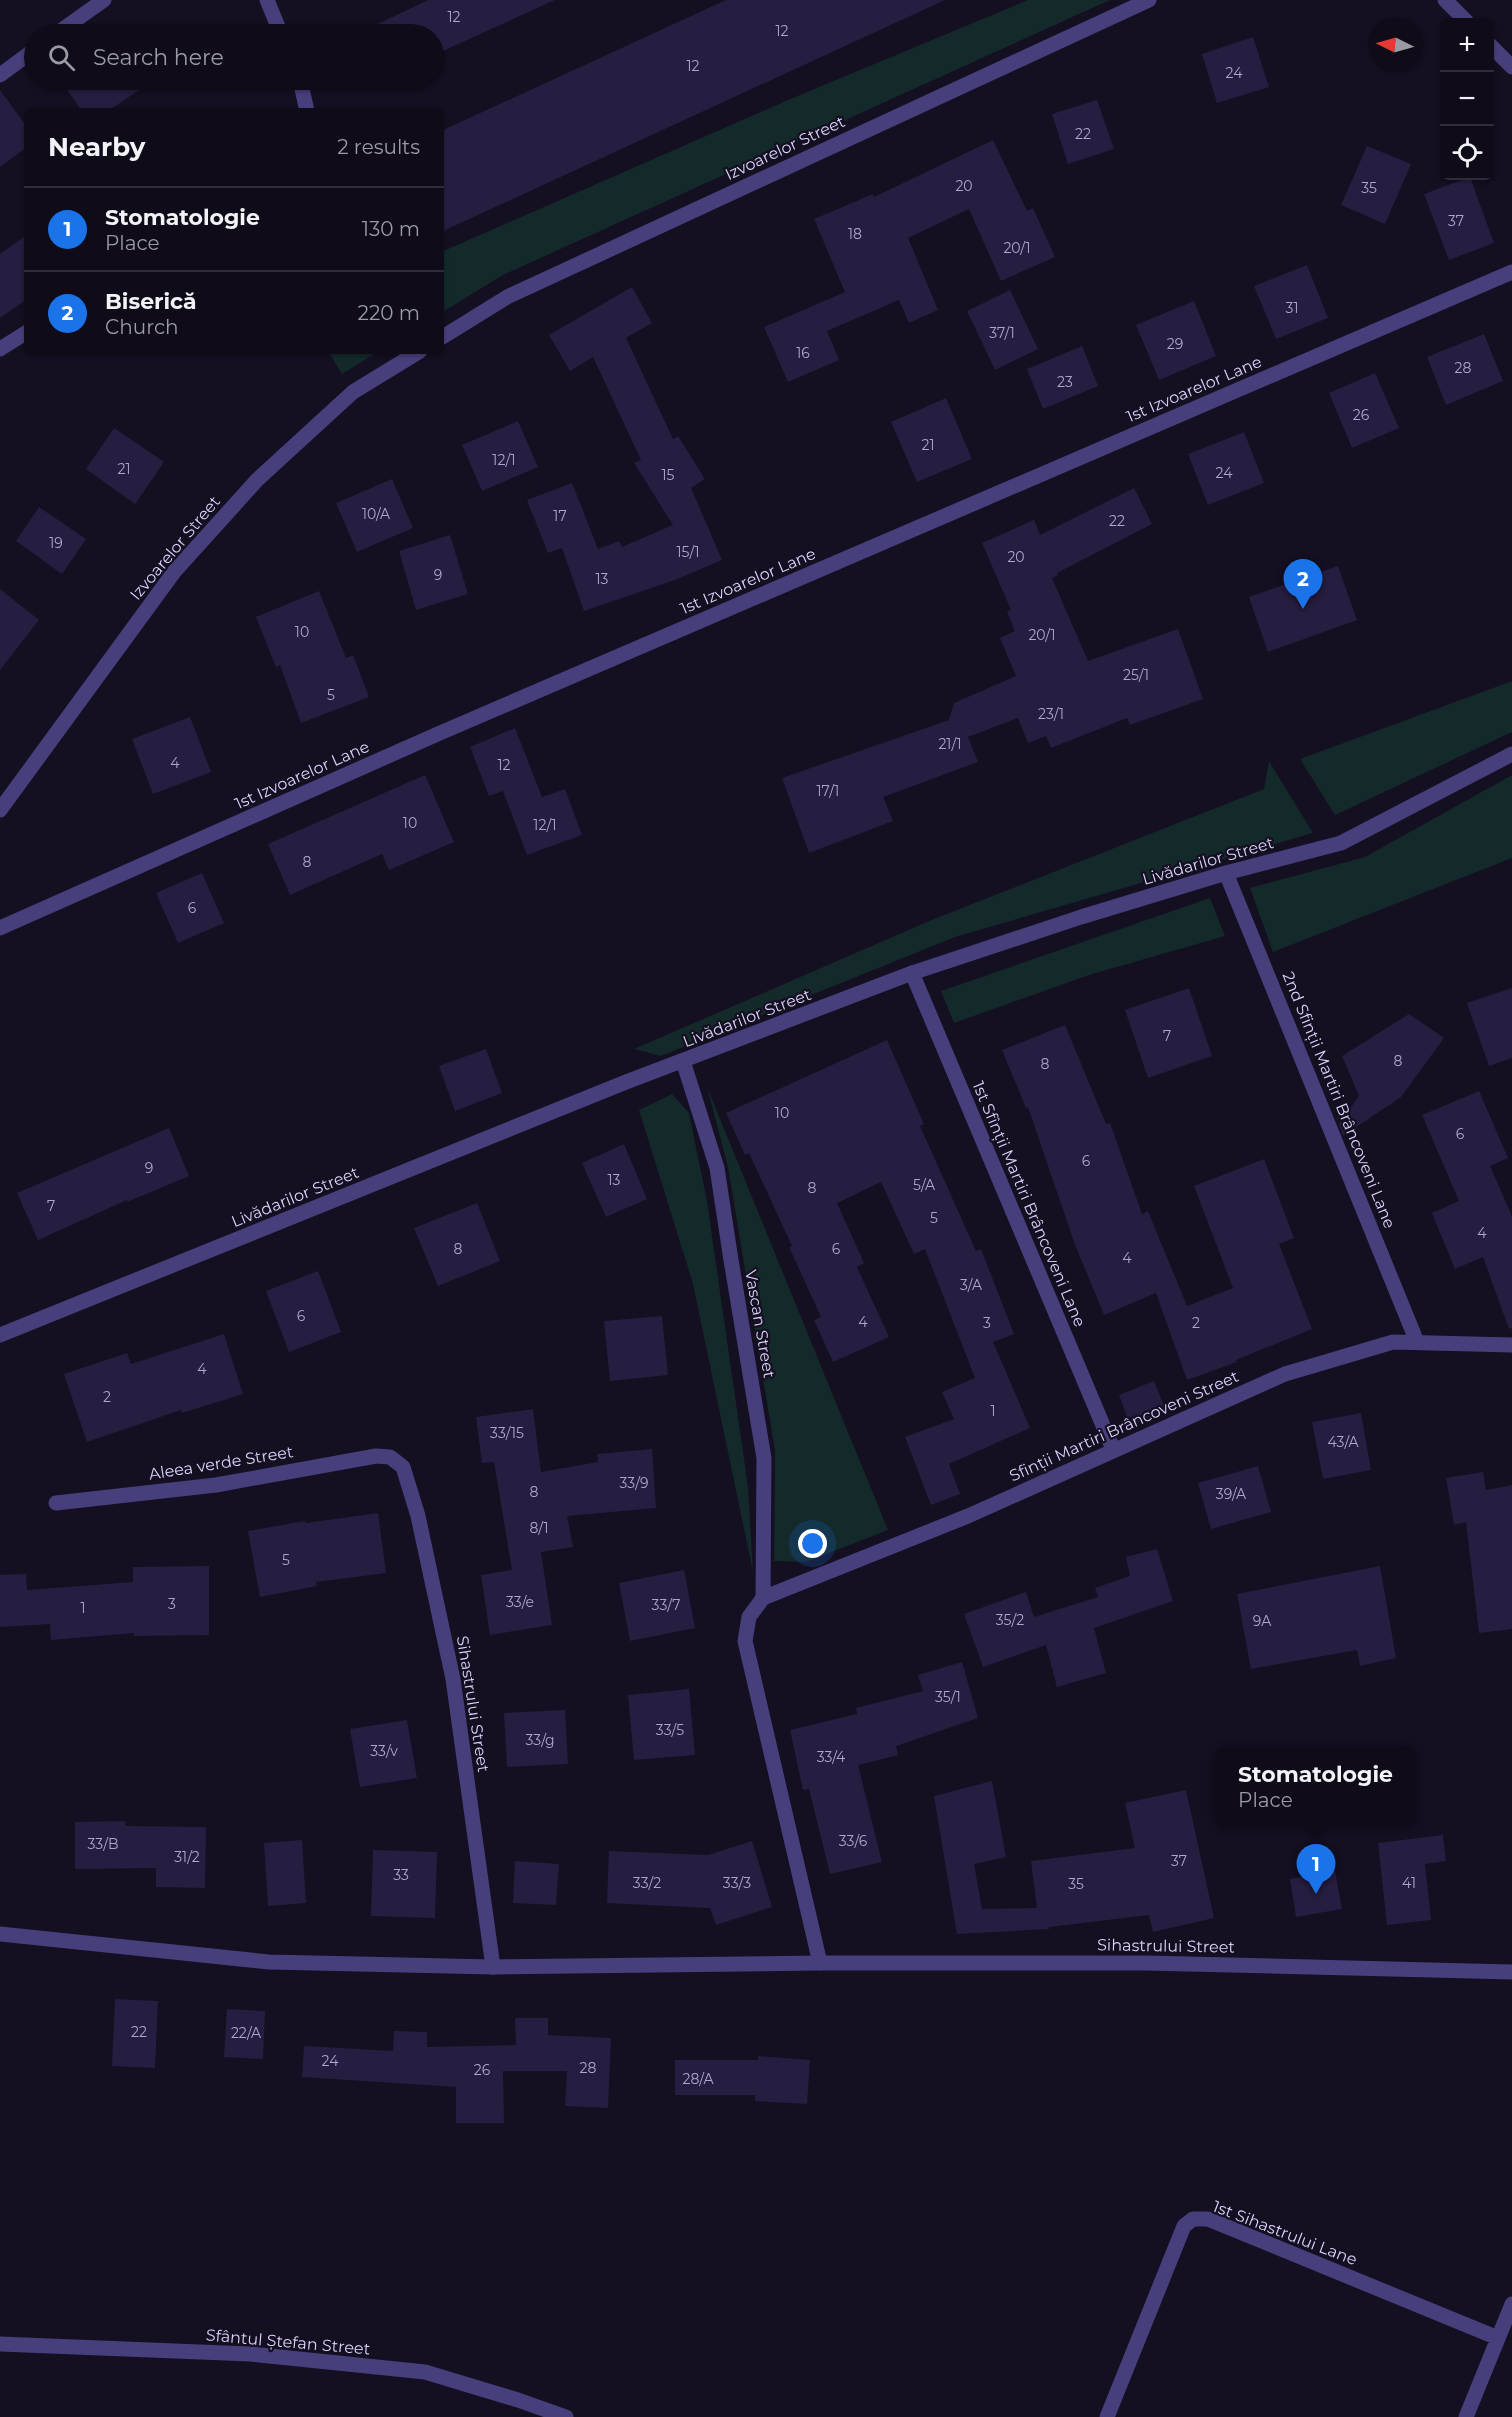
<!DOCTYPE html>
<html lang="en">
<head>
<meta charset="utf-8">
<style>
	body { margin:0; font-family:Montserrat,sans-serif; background:#1d1926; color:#f1f3f6 }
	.controls { position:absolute; right:18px; top:18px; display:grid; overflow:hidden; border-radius:9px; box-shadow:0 2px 4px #0004 }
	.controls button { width:54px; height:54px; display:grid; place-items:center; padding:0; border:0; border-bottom:2px solid #2f2b38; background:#0f0b19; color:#f1f3f6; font:30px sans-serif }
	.compass { position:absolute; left:1368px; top:18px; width:54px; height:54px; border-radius:50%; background:#0f0b19; box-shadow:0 2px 4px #0004; rotate:275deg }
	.you { position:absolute; left:813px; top:1544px; width:21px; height:21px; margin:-15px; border:4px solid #fff; border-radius:50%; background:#1a73e8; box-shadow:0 0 0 9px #1a73e833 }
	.badge { display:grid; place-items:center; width:39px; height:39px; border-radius:50%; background:#1a73e8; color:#fff; font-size:20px; font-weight:700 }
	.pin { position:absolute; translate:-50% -50px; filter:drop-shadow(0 2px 3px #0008) }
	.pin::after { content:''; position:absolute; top:32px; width:21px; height:18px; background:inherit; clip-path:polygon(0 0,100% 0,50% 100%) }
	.popup { position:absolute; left:1215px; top:1747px; width:201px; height:78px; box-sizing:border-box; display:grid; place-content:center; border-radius:9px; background:#0f0b19; filter:drop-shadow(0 2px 4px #0005); font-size:20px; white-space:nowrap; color:#9b9ba2 }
	.popup b { font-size:22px; color:#f1f3f6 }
	.popup::after { content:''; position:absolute; left:50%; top:100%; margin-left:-12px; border:12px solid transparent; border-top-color:#0f0b19 }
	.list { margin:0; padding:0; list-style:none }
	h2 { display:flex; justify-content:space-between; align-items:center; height:78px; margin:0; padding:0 24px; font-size:26px }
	h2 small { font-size:20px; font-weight:400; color:#9b9ba2 }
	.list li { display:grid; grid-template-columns:39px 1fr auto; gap:18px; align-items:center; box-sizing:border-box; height:84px; padding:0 24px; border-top:2px solid #2f2b38 }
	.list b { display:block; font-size:22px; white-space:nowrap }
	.list p { margin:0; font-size:20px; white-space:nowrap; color:#9b9ba2 }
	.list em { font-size:20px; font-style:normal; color:#9b9ba2 }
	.icon { flex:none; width:33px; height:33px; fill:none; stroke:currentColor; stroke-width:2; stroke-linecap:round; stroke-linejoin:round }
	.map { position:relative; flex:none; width:1512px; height:2417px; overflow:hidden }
	.search { position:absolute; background:#0f0b19; box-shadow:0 2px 4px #0004; left:24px; top:24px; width:420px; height:66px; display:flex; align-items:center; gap:15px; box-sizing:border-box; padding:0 21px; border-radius:33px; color:#9b9ba2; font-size:22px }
	.panel { position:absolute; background:#0f0b19; box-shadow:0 2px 4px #0004; left:24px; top:108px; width:420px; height:246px; border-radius:9px }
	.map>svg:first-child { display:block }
</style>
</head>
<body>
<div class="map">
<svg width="1512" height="2417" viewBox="0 0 1512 2417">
	<rect width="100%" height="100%" fill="#140f21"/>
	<path fill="#13292a" d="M1028 0H1110L503 275 441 313V252L788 100Z
		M328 351H379L342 374Z
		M1512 681V732L1335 815 1300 759Z
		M1269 761 1313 833 955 937 661 1056 634 1049 934 919 1264 789Z
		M1512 775V858L1273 952 1250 888 1365 857Z
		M1210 898 1225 936 1089 975 954 1023 941 991Z
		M707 1087 888 1530 806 1562 774 1561 775 1451 728 1167Z
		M672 1094 689 1113 707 1201 748 1487 753 1572 693 1284 639 1110Z"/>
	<path fill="#271d40" d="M428 0H555L434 55V34H357Z
		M726 0H945L441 232V131Z
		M1253 37 1269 87 1217 103 1202 54Z
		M60 80H154L108 111H82Z
		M0 90 27 127V147L0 167Z
		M1097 100 1114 149 1068 164 1052 114Z
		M993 140 1027 211 1033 208 1055 257 1001 281 969 209 908 238 938 310 909 323 899 300 827 331 839 360 788 382 764 327 845 292 814 219 873 194 874 197Z
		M1367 146 1411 164 1385 224 1341 205Z
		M1470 177 1494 243 1449 260 1424 194Z
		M27 235V299L0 318V254Z
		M1307 265 1328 318 1276 339 1254 286Z
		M632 287 652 323 626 338 673 439 678 436 705 479 691 488 722 560 675 580 584 611 562 548 548 553 527 500 572 483 598 549 619 541 622 547 673 525 634 463 641 460 593 357 570 371 549 335Z
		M1010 290 1038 349 995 370 967 311Z
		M1194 301 1216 356 1159 380 1136 325Z
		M1484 334 1503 381 1446 405 1427 357Z
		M1082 346 1098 386 1043 409 1027 369Z
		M1375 373 1399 428 1352 448 1329 393Z
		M946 398 972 459 917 482 891 422Z
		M518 421 538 467 482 491 462 445Z
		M114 428 164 462 135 504 86 469Z
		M1244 432 1264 483 1208 505 1188 454Z
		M392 479 413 528 357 552 336 503Z
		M1134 488 1152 524 1057 573 1058 575 1052 578 1088 661 1178 629 1203 699 1130 725 1127 718 1051 748 1046 736 1028 743 1018 718 968 737 978 762 883 797 893 821 809 853 782 778 949 720 954 703 1016 676 1000 638 1015 631 1007 612 1011 610 982 543 1034 520 1040 535Z
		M39 507 86 539 62 574 16 541Z
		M450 535 468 594 416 610 399 551Z
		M1338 566 1357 620 1268 652 1249 597Z
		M0 589 39 620 0 670Z
		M319 591 346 658 353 655 369 697 301 723 280 665 276 667 256 617Z
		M190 717 211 772 153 794 132 739Z
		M515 728 542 797 565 789 582 835 527 855 503 791 489 796 470 747Z
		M425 775 454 842 389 870 382 854 290 895 268 844Z
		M202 873 224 923 178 943 156 893Z
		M1189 988 1212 1056 1148 1078 1125 1010Z
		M1512 988V1058L1489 1066 1467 1003Z
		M1409 1014 1444 1038 1401 1097 1343 1136 1339 1124 1359 1096 1342 1056Z
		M1065 1025 1106 1124 1110 1123 1142 1214 1148 1211 1187 1306 1233 1288 1194 1186 1264 1159 1294 1238 1279 1244 1312 1329 1236 1360 1237 1362 1187 1380 1156 1293 1104 1315 1074 1242 1028 1107 1026 1108 1002 1050Z
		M887 1040 924 1124 920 1126 976 1251 981 1249 1014 1334 993 1342 1030 1428 949 1464 960 1494 931 1505 905 1437 954 1419 942 1392 975 1378 925 1249 914 1254 881 1182 837 1203 864 1263 857 1267 889 1337 833 1362 814 1320 821 1317 789 1247 792 1246 749 1153 745 1155 726 1113Z
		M486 1049 502 1093 455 1111 439 1066Z
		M1479 1091 1508 1158 1490 1166 1512 1216V1328L1509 1329 1483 1257 1455 1269 1432 1213 1459 1201 1422 1115Z
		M169 1128 189 1176 127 1202V1200L38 1240 17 1193Z
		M624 1144 647 1199 606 1217 582 1163Z
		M477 1203 500 1261 438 1286 414 1228Z
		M318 1271 341 1332 289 1352 266 1291Z
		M662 1316 668 1375 610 1381 604 1321Z
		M224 1334 243 1394 182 1413 181 1410 87 1442 64 1374 127 1353 131 1364Z
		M1154 1381 1166 1411 1130 1425 1119 1395Z
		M533 1409 541 1472 598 1462 597 1454 652 1449 656 1508 567 1516 573 1547 541 1552 552 1625 490 1635 481 1575 512 1570 494 1462 482 1463 476 1417Z
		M1361 1413 1371 1470 1323 1479 1312 1422Z
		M1258 1466 1271 1512 1211 1529 1198 1483Z
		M1483 1472 1486 1490 1512 1485V1629L1479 1633 1466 1522 1454 1525 1446 1478Z
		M378 1513 386 1573 316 1582 317 1586 260 1597 248 1531 305 1521 306 1523Z
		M1157 1549 1173 1601 1094 1628 1106 1673 1057 1687 1046 1645 983 1667 964 1614 1026 1592 1034 1617 1098 1597 1095 1588 1130 1576 1126 1557Z
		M209 1566V1635L134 1636V1633L51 1640 50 1624 0 1627V1575L26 1574 27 1590 133 1582V1567Z
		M1380 1566 1396 1658 1360 1666 1357 1650 1251 1669 1237 1594Z
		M684 1570 695 1628 630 1641 619 1583Z
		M962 1662 978 1718 896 1746 898 1755 858 1765 882 1862 830 1874 809 1789 803 1790 790 1730 857 1714 856 1708 923 1691 918 1675Z
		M689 1689 695 1755 634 1760 628 1695Z
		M565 1710 568 1764 507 1767 504 1713Z
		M407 1720 417 1778 360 1787 350 1729Z
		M992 1781 1006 1857 974 1864 982 1909 1037 1908 1031 1861 1135 1848 1125 1803 1186 1790 1214 1918 1153 1932 1149 1915 1049 1927V1929L957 1934 934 1796Z
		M125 1821V1826L206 1827 205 1888 156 1887V1868L75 1869V1822Z
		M1443 1835 1446 1861 1425 1864 1431 1920 1387 1925 1378 1843Z
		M302 1840 306 1903 268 1906 264 1843Z
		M752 1841 772 1907 716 1925 710 1908 607 1903 609 1851 708 1855Z
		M373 1850 437 1852 435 1918 371 1916Z
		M515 1861 559 1864 556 1905 513 1903Z
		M1335 1871 1342 1909 1296 1917 1290 1879Z
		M115 1999 158 2001 155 2068 112 2066Z
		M227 2009 265 2011 263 2059 224 2057Z
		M515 2018H548V2035L611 2038 608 2108 565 2106 567 2071H503L504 2123H456V2087L302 2077 304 2046 393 2051 394 2031 427 2032V2047L516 2045Z
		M758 2056 810 2060 807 2104 755 2101V2095H675V2060H758Z"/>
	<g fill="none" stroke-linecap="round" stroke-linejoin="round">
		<path stroke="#463f7c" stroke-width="15" d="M267 0 281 34
			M1445 0 1467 22
			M56 34 104 0
			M1490 45 1512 67
			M0 75 34 50
			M300 80 307 111
			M441 338 507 297 1149 0
			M0 349 27 332
			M0 810 174 572 257 480 353 392 420 351
			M1226 873 1417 1342
			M0 928 440 733 1512 272
			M912 973 1113 1449
			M683 1061 717 1168 731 1260 764 1458 763 1598
			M56 1503 216 1485 376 1456 390 1457 403 1467 418 1516 453 1679 493 1967
			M763 1598 968 1516 1285 1374 1393 1342 1512 1345
			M763 1598 749 1617 745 1641 820 1963
			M0 2344 250 2354 425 2372 518 2400 566 2417
			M1107 2417 1184 2226 1193 2219H1208L1498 2338
			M1466 2417 1512 2304"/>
		<path stroke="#463f7c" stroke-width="15" d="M0 1335 626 1082 912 973 1081 917 1226 873 1341 843 1512 754
			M0 1934 269 1962 493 1967 820 1963H1146L1512 1972"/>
	</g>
	<g text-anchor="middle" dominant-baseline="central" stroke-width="4.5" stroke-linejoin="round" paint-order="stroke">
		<g font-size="14" fill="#aea6cc">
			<text x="454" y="17">12</text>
			<text x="782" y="31">12</text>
			<text x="693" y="66">12</text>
			<text x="1234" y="73">24</text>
			<text x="1083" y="134">22</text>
			<text x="964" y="186">20</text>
			<text x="1369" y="188">35</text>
			<text x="1456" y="221">37</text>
			<text x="855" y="234">18</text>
			<text x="1017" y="248">20/1</text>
			<text x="1292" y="308">31</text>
			<text x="1002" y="333">37/1</text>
			<text x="1175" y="344">29</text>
			<text x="803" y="353">16</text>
			<text x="1463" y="368">28</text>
			<text x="1065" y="382">23</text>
			<text x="1361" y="415">26</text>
			<text x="928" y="445">21</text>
			<text x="504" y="460">12/1</text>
			<text x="124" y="469">21</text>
			<text x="1224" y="473">24</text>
			<text x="668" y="475">15</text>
			<text x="376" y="514">10/A</text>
			<text x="560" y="516">17</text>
			<text x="1117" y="521">22</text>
			<text x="56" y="543">19</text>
			<text x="688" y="552">15/1</text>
			<text x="1016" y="557">20</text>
			<text x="438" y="575">9</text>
			<text x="602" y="579">13</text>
			<text x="302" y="632">10</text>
			<text x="1042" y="635">20/1</text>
			<text x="1136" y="675">25/1</text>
			<text x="331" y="695">5</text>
			<text x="1051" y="714">23/1</text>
			<text x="950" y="744">21/1</text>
			<text x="175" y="763">4</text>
			<text x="504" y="765">12</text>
			<text x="828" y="791">17/1</text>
			<text x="410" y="823">10</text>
			<text x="545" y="825">12/1</text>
			<text x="307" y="862">8</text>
			<text x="192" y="908">6</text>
			<text x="1167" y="1036">7</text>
			<text x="1398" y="1061">8</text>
			<text x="1045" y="1064">8</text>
			<text x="782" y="1113">10</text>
			<text x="1460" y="1134">6</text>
			<text x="1086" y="1161">6</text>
			<text x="149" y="1168">9</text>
			<text x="614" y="1180">13</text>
			<text x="924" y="1185">5/A</text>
			<text x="812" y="1188">8</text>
			<text x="51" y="1206">7</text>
			<text x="934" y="1218">5</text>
			<text x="1482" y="1233">4</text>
			<text x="458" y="1249">8</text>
			<text x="836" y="1249">6</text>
			<text x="1127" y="1258">4</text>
			<text x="971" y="1285">3/A</text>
			<text x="301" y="1316">6</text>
			<text x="863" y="1322">4</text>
			<text x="987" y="1323">3</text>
			<text x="1196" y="1323">2</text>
			<text x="202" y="1369">4</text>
			<text x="107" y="1397">2</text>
			<text x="993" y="1411">1</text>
			<text x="507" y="1433">33/15</text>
			<text x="1343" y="1442">43/A</text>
			<text x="634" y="1483">33/9</text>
			<text x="534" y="1492">8</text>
			<text x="1231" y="1494">39/A</text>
			<text x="539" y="1528">8/1</text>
			<text x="286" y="1560">5</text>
			<text x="520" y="1602">33/e</text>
			<text x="172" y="1604">3</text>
			<text x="666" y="1605">33/7</text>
			<text x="83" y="1608">1</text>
			<text x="1010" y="1620">35/2</text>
			<text x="1262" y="1621">9A</text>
			<text x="948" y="1697">35/1</text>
			<text x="670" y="1730">33/5</text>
			<text x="540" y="1740">33/g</text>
			<text x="384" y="1751">33/v</text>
			<text x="831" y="1757">33/4</text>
			<text x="853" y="1841">33/6</text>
			<text x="103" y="1844">33/B</text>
			<text x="187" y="1857">31/2</text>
			<text x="1179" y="1861">37</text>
			<text x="401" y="1875">33</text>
			<text x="647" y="1883">33/2</text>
			<text x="737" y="1883">33/3</text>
			<text x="1409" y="1883">41</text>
			<text x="1076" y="1884">35</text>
			<text x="139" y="2032">22</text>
			<text x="246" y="2033">22/A</text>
			<text x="330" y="2061">24</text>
			<text x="588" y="2068">28</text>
			<text x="482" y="2070">26</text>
			<text x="698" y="2079">28/A</text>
		</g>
		<g font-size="16" fill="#dbd3fb" stroke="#140f21">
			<text transform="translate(785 148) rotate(-25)">Izvoarelor Street</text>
			<text transform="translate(1194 389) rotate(-23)">1st Izvoarelor Lane</text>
			<text transform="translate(175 548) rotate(-50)">Izvoarelor Street</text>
			<text transform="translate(748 581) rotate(-23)">1st Izvoarelor Lane</text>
			<text transform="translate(302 775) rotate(-24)">1st Izvoarelor Lane</text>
			<text transform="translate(1208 861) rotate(-16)">Livădarilor Street</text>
			<text transform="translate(747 1018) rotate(-21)">Livădarilor Street</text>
			<text transform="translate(1339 1100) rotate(68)">2nd Sfinții Martiri Brâncoveni Lane</text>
			<text transform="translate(295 1197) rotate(-22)">Livădarilor Street</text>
			<text transform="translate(1029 1204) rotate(67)">1st Sfînții Martiri Brâncoveni Lane</text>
			<text transform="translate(760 1324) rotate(80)">Vascan Street</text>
			<text transform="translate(1124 1426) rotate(-24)">Sfinții Martiri Brâncoveni Street</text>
			<text transform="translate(221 1463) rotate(-9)">Aleea verde Street</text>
			<text transform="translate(473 1704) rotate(81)">Sihastrului Street</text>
			<text transform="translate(1166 1946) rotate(1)">Sihastrului Street</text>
			<text transform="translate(1285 2233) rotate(21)">1st Sihastrului Lane</text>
			<text transform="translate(288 2342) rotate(5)">Sfântul Ștefan Street</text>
		</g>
	</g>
</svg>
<div class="controls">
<button>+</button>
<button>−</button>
<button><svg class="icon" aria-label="locate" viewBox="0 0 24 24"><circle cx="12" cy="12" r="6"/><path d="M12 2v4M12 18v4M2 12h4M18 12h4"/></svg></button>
</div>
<svg class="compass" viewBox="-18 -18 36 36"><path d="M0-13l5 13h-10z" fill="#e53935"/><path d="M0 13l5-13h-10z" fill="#9b9ba2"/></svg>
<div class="you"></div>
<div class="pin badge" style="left:1316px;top:1894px">1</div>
<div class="popup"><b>Stomatologie</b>Place</div>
<div class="pin badge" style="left:1303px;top:609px">2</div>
<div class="search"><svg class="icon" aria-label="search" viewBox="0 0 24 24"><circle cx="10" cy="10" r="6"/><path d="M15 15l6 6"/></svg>Search here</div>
<section class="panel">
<h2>Nearby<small>2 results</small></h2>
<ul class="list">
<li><span class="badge">1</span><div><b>Stomatologie</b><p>Place</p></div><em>130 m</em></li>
<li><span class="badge">2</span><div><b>Biserică</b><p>Church</p></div><em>220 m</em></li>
</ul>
</section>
</div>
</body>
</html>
